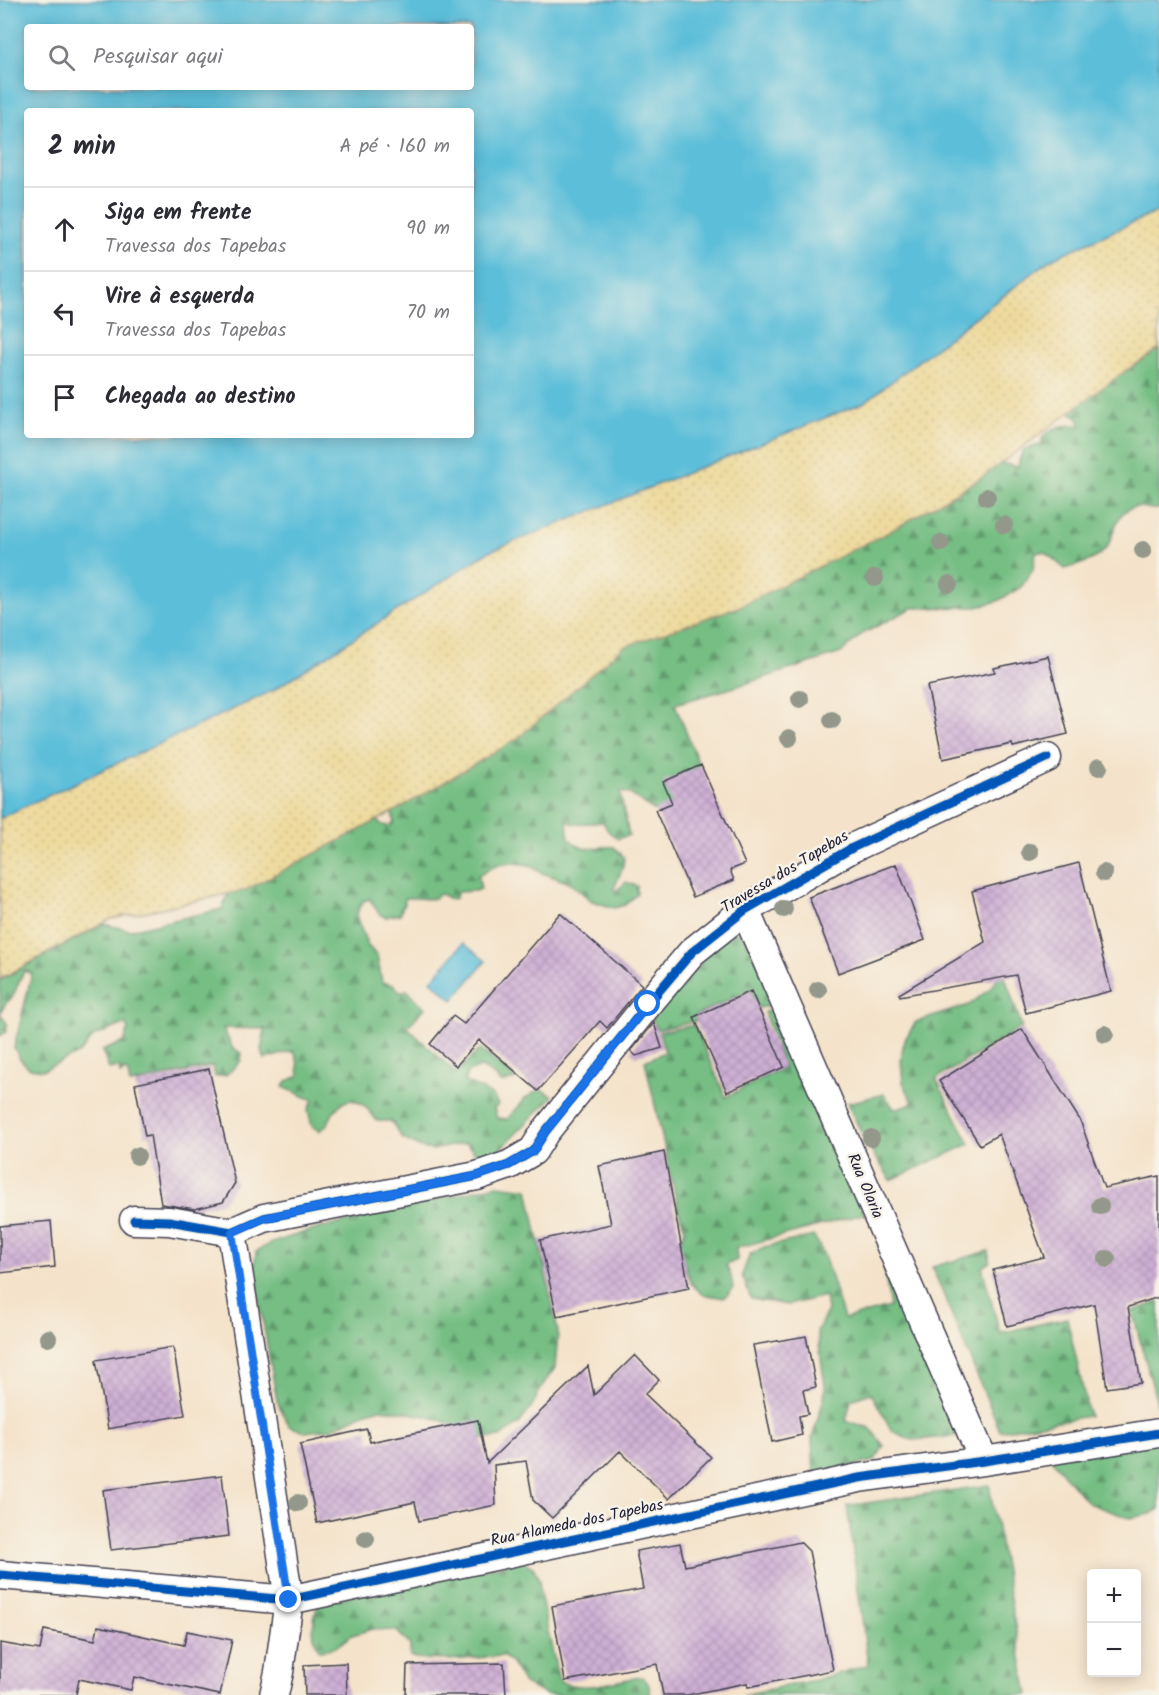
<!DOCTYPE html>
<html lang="pt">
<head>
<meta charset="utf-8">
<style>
	body { margin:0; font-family:Kalam,sans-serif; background:#f7f7f7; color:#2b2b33 }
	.controls { position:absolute; right:18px; bottom:18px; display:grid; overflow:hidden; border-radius:6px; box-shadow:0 3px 15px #0003 }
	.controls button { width:54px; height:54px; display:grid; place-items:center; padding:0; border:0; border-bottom:2px solid #e1e1e2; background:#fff; color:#2b2b33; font:30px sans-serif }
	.stop { position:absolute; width:18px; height:18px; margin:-14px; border:4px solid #1a73e8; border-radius:50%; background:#fff }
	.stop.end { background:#1a73e8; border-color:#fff; box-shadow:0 2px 6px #0008 }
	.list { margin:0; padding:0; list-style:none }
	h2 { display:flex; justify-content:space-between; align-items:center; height:78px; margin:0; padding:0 24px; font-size:26px }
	h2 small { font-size:20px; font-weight:400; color:#7c7c81 }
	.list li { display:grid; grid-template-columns:39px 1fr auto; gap:18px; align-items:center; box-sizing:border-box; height:84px; padding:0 24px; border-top:2px solid #e1e1e2 }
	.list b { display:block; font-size:22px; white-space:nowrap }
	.list p { margin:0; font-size:20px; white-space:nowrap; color:#7c7c81 }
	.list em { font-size:20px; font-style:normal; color:#7c7c81 }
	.icon { flex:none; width:33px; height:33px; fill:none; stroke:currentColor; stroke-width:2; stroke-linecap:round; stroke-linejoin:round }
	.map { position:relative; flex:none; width:1159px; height:1695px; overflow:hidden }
	.search { position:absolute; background:#fff; box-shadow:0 3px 15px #0003; left:24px; top:24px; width:450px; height:66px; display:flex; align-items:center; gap:15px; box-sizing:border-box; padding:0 21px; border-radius:6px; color:#7c7c81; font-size:22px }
	.panel { position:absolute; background:#fff; box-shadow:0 3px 15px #0003; left:24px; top:108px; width:450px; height:330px; border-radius:6px }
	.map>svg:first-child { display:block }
</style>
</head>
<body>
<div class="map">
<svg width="1159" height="1695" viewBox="0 0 1159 1695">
	<defs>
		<pattern id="forest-firs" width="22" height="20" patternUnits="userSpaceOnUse" patternTransform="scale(1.5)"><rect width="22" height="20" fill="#76be84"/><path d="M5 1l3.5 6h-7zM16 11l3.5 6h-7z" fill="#609a6d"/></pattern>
		<pattern id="sand-dots" width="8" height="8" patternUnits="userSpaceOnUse" patternTransform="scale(1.5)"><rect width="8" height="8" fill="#eeda9e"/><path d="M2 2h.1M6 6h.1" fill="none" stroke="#ccbb89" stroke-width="1.8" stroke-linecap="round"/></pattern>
		<pattern id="building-cross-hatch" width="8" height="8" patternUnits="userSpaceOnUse" patternTransform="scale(1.5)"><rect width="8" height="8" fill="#cdafd4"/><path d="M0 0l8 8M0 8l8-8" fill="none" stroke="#b096b7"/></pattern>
	</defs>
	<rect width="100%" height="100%" fill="#f7f3e8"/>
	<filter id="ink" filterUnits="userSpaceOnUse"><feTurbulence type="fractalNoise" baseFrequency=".0167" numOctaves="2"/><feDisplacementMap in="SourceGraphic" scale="12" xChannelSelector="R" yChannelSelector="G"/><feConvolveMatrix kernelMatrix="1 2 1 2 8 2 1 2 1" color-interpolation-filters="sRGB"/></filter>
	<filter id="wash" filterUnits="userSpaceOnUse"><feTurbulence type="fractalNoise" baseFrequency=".008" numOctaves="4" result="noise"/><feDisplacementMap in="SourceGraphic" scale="24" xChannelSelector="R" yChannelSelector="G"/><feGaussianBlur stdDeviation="1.35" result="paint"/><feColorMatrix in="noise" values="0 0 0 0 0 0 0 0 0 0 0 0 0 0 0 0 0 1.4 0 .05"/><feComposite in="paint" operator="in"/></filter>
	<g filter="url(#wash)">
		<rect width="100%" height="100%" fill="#f4e3ca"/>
		<path fill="url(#forest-firs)" stroke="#4c7060" stroke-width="1.5" d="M1159 339V509C1151 511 1143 505 1136 507 1114 510 1116 533 1107 547 1097 561 1080 564 1065 569L1045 552H1036L1033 570 1021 587 998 601 977 607 912 608 862 634 841 653 735 687 675 704 701 770 678 804 655 811 630 794 620 792 629 835 618 839 608 831 603 822 576 824 567 822 569 839C590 856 590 845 614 847L624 857 623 866 614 889 616 891 626 882 637 886V894L625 905 614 908 592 901 570 883 540 872 530 865 514 863 496 865 478 876 481 889 475 891 457 892 456 898 450 899 441 894 437 895 436 898C425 900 416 897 406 898L400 914 386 917 379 914 370 899 363 901 357 913V919L368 946 377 956 382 982 394 985 400 992 407 990 425 1008 407 1027 456 1073 480 1049 516 1079 501 1083 496 1077 481 1067 468 1072 464 1080C477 1090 491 1088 498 1105L494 1108 497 1118 508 1119C512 1110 521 1108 524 1099L540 1089 553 1096 489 1161 475 1153 466 1143 432 1150 421 1148 403 1139 391 1121H377C367 1106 352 1090 336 1109 328 1119 331 1124 319 1131L312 1126 308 1110 313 1100 283 1087 287 1081 299 1076 297 1058 293 1051 265 1059 261 1050 265 1029 223 1028 233 1049 242 1053 241 1061 226 1075 215 1077 213 1066 130 1084 127 1070 120 1074 119 1067 109 1069 102 1051 124 1042 128 1030 125 1024 94 1036 80 1053 43 1070 29 1068 20 1059 14 1048 32 973 24 971 12 998 6 1003 0 1013 7 1024 6 1032 0 1036V980L103 924 130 930 222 909 228 895 258 860 371 814 382 825 390 826 394 822 389 800 571 661 939 491 960 496 956 483 988 465 1005 464 1018 467C1021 448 1025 448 1042 445V439C1053 425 1064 425 1081 425L1077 417 1062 407Z
			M731 929 744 937 782 1003 759 1008 751 989 695 1016 696 1021 657 1030 652 1018Z
			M1000 975 1005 977 1022 1027 936 1079 970 1144 891 1180 869 1148 847 1103 884 1094 894 1109 913 1103 903 1082 901 1060 904 1041 916 1022 969 1005 991 988Z
			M777 1009 867 1213 736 1248 737 1260 726 1265 731 1276 733 1289 724 1298 702 1294 691 1283 682 1256 680 1243 685 1229 679 1212 645 1061 665 1052 659 1032 694 1025 726 1097 784 1067 764 1012Z
			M497 1185 528 1189 558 1332 555 1368 542 1386 532 1406 519 1424 500 1437 480 1439 464 1435 454 1425 430 1417 400 1411 378 1409 364 1413 331 1429 305 1432 289 1426 277 1401 254 1271 256 1252 269 1244 305 1232Z
			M814 1236 824 1255 844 1319 890 1307 884 1268 910 1269 960 1436 912 1440 892 1431 871 1393 851 1400 846 1421 870 1428 884 1446 874 1461 814 1475 812 1438 824 1398 825 1386 817 1331 827 1312 825 1296 788 1305 751 1299 742 1275 750 1254 764 1247Z
			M988 1251 990 1262 982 1267 1000 1333 1067 1318 1089 1416 1000 1431 932 1267Z
			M1159 1302V1406H1158L1132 1311Z
			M1159 1428V1509L1151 1514 1129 1518 1088 1503 1048 1455Z
			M989 1485 1028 1695H742L815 1680 868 1665 847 1506Z
			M523 1561 534 1568 539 1580 541 1599 559 1681C584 1694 616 1679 643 1677L648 1683 651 1695H546L524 1684 511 1662 502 1656 448 1660 419 1659 410 1656V1645L397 1631 372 1629 352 1635 334 1648 319 1650C310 1633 313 1621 318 1603Z"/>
		<path fill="url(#sand-dots)" stroke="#887e6c" stroke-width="1.5" d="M1159 211V349L1121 374 981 478 889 532 738 607 623 647 517 739 397 810 246 890 111 919 0 979V818L272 691 488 552 865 402 1051 259Z"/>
		<path fill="#5bbed9" stroke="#3e708a" stroke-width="1.5" fill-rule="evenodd" d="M0 0H1159V211L1051 259 865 402 488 552 272 691 0 818ZM27 27H471V87H27ZM27 111H471V435H27Z
			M463 943 486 961 453 1000 431 981Z"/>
		<g id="blocks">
			<path fill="url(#building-cross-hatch)" d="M1048 656 1068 734 1013 747 1012 744 943 759 927 686 995 672 994 668Z
				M701 765 745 864 730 870 734 880 693 897 655 810 672 803 663 782Z
				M1079 863 1111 991 1026 1013 1016 975 900 996 899 994 985 942 972 891Z
				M896 864 925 940 838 973 809 897Z
				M560 913 642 985 607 1028 600 1021 538 1091 479 1040 456 1066 430 1044 453 1016 464 1024Z
				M751 991 784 1067 727 1092 694 1017Z
				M654 1023 662 1048 636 1056 631 1051Z
				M1022 1029 1080 1120 1104 1188 1159 1176V1297L1128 1307 1141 1383 1107 1388 1094 1304 1007 1326 993 1270 1044 1257 999 1134 980 1145 939 1081Z
				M209 1069 235 1183 223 1202 195 1209 161 1204 150 1135 145 1136 135 1084Z
				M664 1152 689 1288 557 1316 540 1240 611 1224 599 1166Z
				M51 1221 55 1267 0 1273V1226Z
				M806 1336 816 1387 803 1390 808 1414 799 1416 802 1435 772 1442 753 1345Z
				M173 1347 185 1415 108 1429 96 1360Z
				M635 1355 659 1380 645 1394 711 1457 669 1499 620 1451 552 1518 533 1500 526 1461 494 1465 496 1505 419 1521 415 1502 317 1523 300 1444 367 1429 370 1442 478 1420 487 1463 588 1366 594 1395Z
				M222 1475 229 1536 111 1550 103 1490Z
				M800 1542 809 1551 833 1670 748 1687 747 1683 687 1695H663L657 1664 565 1681 552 1606 643 1589 636 1551 680 1543 685 1566Z
				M98 1626 184 1645 187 1631 232 1640 220 1695 134 1677 131 1690 79 1679 76 1695H0V1643L40 1650 44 1630 95 1640Z
				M346 1663 347 1695H305L304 1665Z
				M504 1663 506 1695H406L407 1665Z"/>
		</g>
	</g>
	<g filter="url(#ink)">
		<use href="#blocks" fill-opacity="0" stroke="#423f50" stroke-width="1.5"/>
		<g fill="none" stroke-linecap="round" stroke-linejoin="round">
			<defs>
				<path id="street" d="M745 910 984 1461
					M134 1220 169 1221 232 1232 264 1218 477 1176 509 1165 533 1151 545 1132 648 1004 692 952 745 910 852 848 1047 758
					M232 1232 289 1600 279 1672 274 1695
					M0 1575 289 1600 859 1478 984 1461 1159 1433"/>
			</defs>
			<use href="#street" stroke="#423f50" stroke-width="31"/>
			<use href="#street" stroke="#fff" stroke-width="28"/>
			<defs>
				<path id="cycleway" d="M134 1220 169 1221 232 1232 264 1218 477 1176 509 1165 533 1151 545 1132 648 1004 692 952 745 910 852 848 1047 758
					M0 1575 289 1600 859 1478 984 1461 1159 1433"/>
			</defs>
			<use href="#cycleway" stroke="#f7f3e8" stroke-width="13"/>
			<use href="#cycleway" stroke="#0057b8" stroke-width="9"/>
		</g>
		<g fill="#93988b">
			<circle cx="987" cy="497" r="9"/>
			<circle cx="1004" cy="525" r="9"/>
			<circle cx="941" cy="543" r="9"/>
			<circle cx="1143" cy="550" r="9"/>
			<circle cx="875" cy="578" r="9"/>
			<circle cx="949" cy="584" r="9"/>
			<circle cx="800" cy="699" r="9"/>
			<circle cx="832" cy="720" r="9"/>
			<circle cx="789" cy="738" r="9"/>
			<circle cx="1099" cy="767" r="9"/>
			<circle cx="1030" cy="852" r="9"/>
			<circle cx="1104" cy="873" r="9"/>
			<circle cx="784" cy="909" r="9"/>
			<circle cx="818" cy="990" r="9"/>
			<circle cx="1105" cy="1034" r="9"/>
			<circle cx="871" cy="1138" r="9"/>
			<circle cx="137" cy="1156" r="9"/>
			<circle cx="1100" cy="1206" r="9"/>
			<circle cx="1107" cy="1259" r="9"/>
			<circle cx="48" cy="1338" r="9"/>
			<circle cx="298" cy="1503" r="9"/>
			<circle cx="366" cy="1539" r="9"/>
		</g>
	</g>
	<g fill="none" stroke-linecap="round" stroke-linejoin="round" filter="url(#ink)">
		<path stroke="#1a73e8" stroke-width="8" d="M289 1600 232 1232 264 1218 477 1176 509 1165 533 1151 545 1132 648 1004"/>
	</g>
	<g text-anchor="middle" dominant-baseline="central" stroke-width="5" stroke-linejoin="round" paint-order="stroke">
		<g font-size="16" fill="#22223b" stroke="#f7f3e8">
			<text transform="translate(785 872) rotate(-31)">Travessa dos Tapebas</text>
			<text transform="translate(865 1186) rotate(67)">Rua Olaria</text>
			<text transform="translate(577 1523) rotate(-12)">Rua Alameda dos Tapebas</text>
		</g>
	</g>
</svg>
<div class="controls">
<button>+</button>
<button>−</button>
</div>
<div class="stop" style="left:648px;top:1004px"></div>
<div class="stop end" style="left:289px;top:1600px"></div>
<div class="search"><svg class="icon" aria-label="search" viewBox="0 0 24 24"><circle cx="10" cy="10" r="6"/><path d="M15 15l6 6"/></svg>Pesquisar aqui</div>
<section class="panel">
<h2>2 min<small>A pé · 160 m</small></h2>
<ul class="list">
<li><svg class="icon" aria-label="ahead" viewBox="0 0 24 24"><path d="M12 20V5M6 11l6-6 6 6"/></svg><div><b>Siga em frente</b><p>Travessa dos Tapebas</p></div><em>90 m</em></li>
<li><svg class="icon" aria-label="left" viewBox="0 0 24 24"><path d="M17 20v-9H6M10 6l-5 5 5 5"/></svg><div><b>Vire à esquerda</b><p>Travessa dos Tapebas</p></div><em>70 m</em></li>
<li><svg class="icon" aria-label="arrive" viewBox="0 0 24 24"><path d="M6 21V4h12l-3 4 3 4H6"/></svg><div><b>Chegada ao destino</b></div></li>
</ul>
</section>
</div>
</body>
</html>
